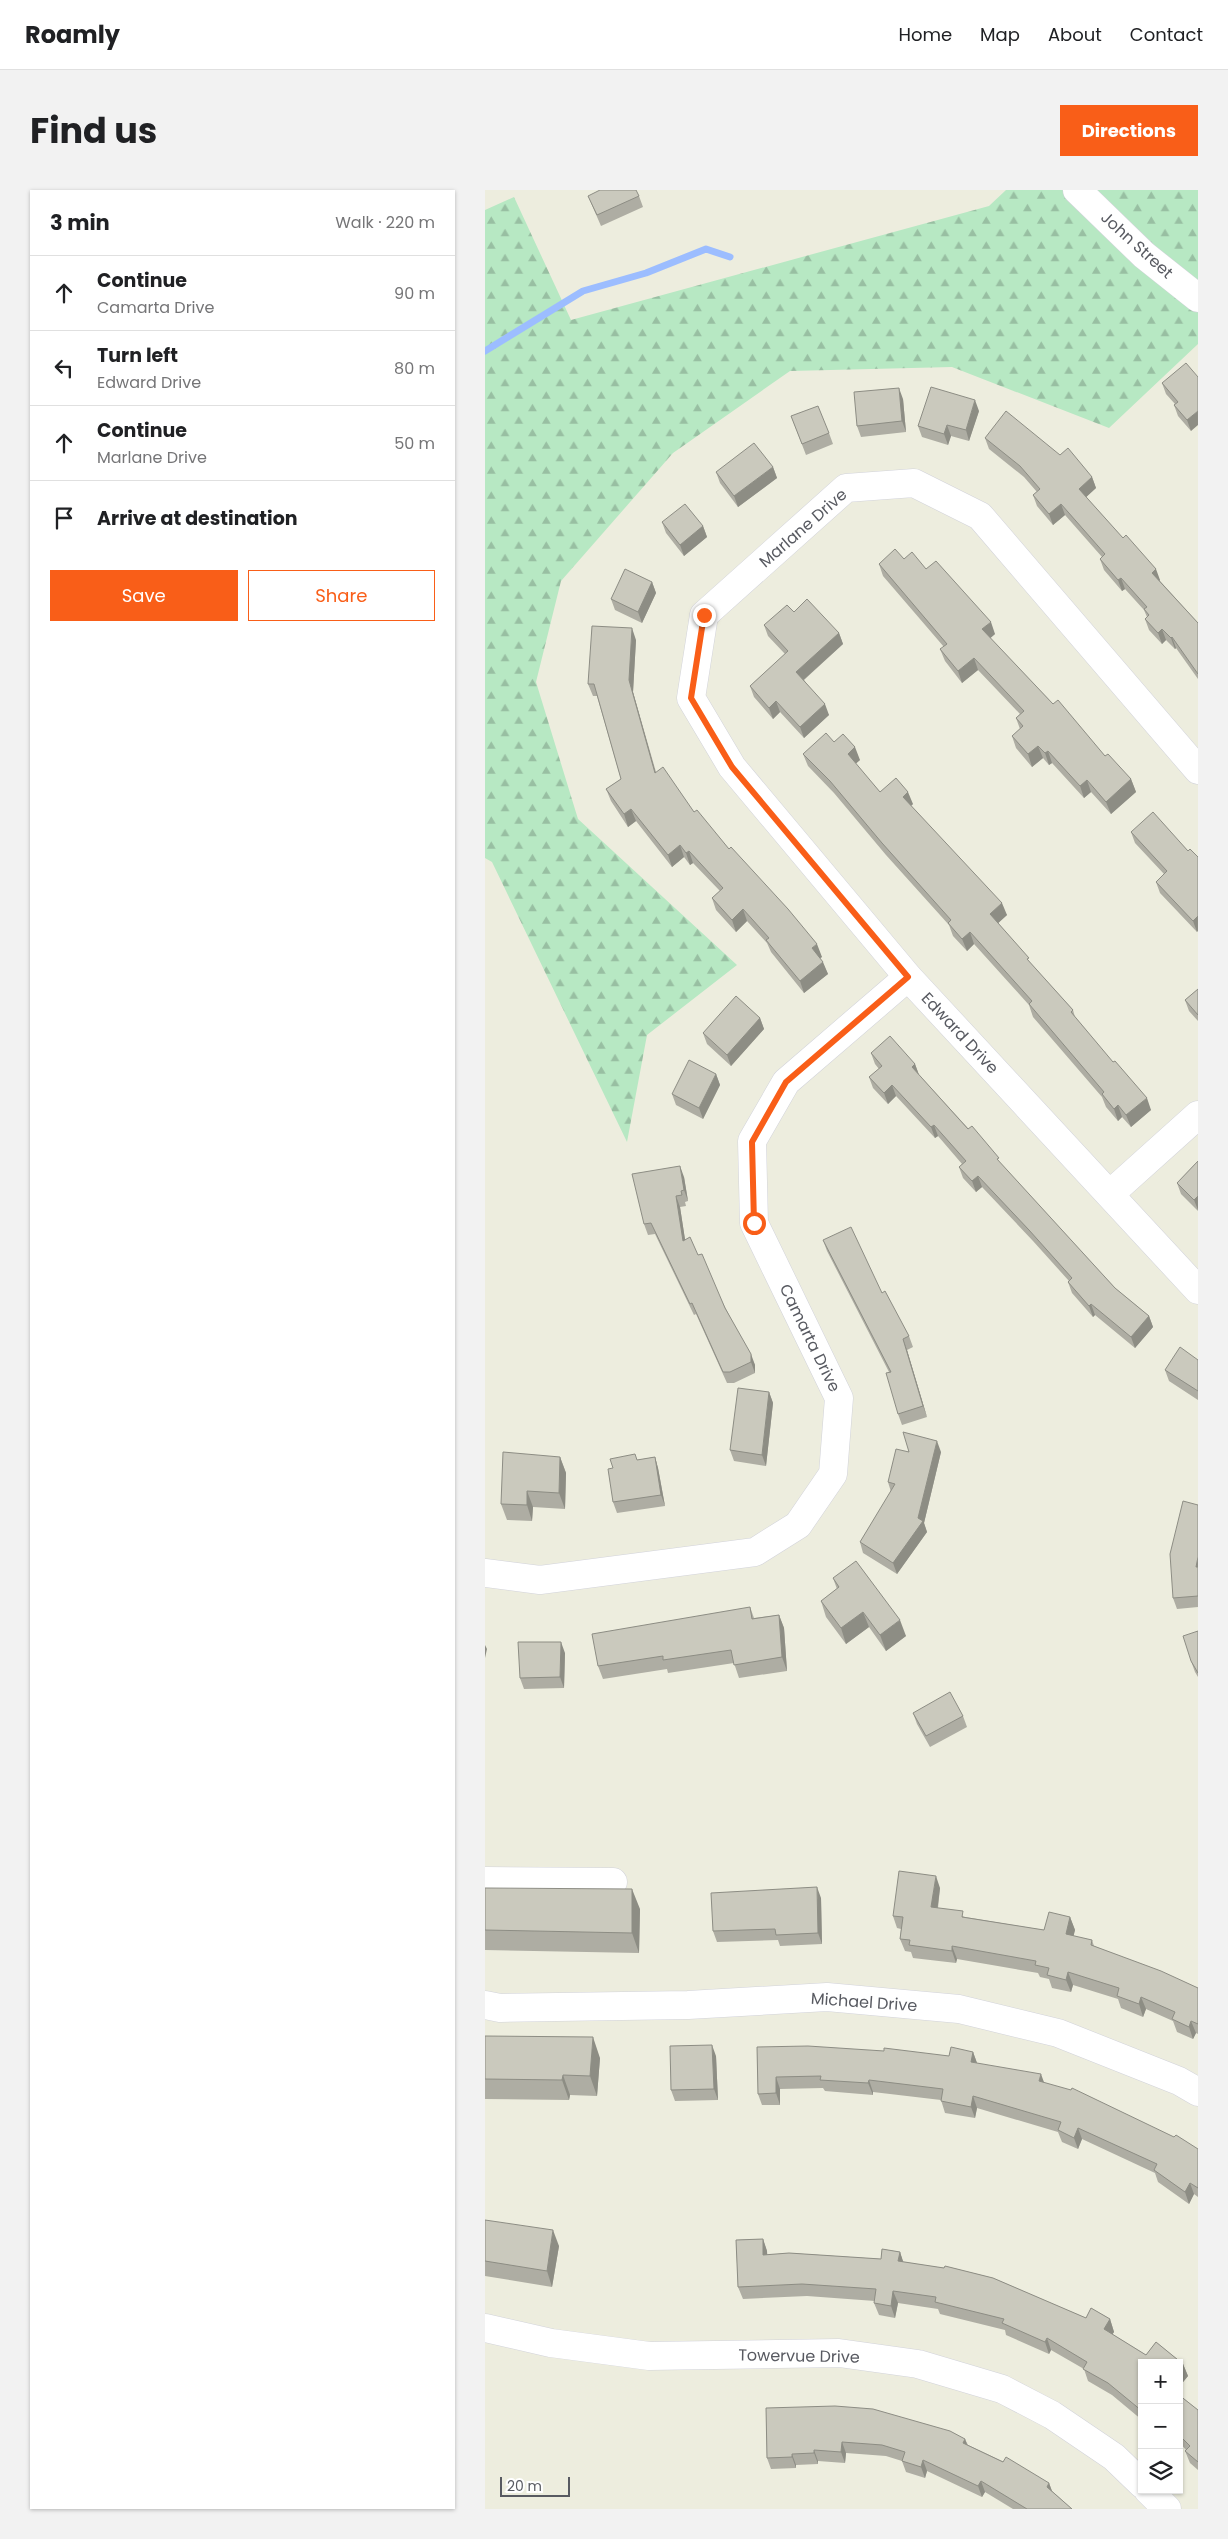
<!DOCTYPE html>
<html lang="en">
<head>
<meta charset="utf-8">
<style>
	body { margin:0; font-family:Poppins,sans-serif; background:#f2f2f2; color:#202124 }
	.controls { position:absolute; right:15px; bottom:15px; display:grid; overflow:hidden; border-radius:0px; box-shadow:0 1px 4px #0004 }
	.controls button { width:45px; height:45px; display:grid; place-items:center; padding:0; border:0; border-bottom:1px solid #e0e0e0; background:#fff; color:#202124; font:25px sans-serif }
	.scale { position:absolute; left:15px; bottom:12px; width:70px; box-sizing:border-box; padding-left:5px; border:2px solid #585a61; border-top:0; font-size:14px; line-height:18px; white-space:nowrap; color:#585a61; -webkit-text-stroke:4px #fff; paint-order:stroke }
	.stop { position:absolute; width:15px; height:15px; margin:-11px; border:4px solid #f95e18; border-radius:50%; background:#fff }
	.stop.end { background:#f95e18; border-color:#fff; box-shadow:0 1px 5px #0008 }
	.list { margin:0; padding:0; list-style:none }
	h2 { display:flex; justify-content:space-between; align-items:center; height:65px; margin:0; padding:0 20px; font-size:21px }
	h2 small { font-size:16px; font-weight:400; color:#757577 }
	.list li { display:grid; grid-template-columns:32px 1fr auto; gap:15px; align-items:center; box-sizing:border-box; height:75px; padding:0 20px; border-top:1px solid #e0e0e0 }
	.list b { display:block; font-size:19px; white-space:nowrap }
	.list p { margin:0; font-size:16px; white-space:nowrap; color:#757577 }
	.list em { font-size:16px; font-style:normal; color:#757577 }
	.actions { display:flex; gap:10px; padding:15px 20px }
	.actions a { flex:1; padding:11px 0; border:1px solid #f95e18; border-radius:0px; text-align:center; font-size:18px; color:#f95e18 }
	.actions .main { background:#f95e18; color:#fff }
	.icon { flex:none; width:28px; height:28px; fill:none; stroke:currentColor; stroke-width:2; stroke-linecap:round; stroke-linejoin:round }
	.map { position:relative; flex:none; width:713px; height:2319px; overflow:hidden; border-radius:0px }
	header { display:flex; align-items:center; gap:30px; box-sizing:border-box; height:70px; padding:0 25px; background:#fff; border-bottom:1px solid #e0e0e0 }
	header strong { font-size:24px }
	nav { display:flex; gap:28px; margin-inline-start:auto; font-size:18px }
	.intro { display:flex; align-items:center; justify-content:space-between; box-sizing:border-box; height:120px; padding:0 30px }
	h1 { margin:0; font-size:35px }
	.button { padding:12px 22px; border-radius:0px; background:#f95e18; color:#fff; font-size:18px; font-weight:700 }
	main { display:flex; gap:30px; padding:0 30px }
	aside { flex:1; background:#fff; border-radius:0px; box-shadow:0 1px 4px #0004 }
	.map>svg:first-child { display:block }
</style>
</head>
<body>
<header>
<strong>Roamly</strong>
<nav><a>Home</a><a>Map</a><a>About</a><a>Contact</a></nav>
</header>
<div class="intro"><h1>Find us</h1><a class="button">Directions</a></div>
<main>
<aside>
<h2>3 min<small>Walk · 220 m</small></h2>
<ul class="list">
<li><svg class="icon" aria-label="ahead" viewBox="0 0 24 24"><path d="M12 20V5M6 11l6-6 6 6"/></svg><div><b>Continue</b><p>Camarta Drive</p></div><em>90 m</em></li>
<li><svg class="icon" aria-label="left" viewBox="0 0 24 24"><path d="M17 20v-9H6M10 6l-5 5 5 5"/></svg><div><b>Turn left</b><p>Edward Drive</p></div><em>80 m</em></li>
<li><svg class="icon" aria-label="ahead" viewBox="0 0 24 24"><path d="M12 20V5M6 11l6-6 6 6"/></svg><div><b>Continue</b><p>Marlane Drive</p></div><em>50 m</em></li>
<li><svg class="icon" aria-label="arrive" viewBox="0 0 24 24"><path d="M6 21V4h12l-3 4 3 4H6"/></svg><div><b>Arrive at destination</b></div></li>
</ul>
<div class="actions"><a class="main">Save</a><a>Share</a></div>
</aside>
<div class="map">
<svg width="713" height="2319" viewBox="0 0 713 2319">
	<defs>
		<pattern id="forest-firs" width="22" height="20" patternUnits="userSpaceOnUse" patternTransform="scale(1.25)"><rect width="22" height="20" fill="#b7e8c3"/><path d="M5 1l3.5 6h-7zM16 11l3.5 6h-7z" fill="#98bfa2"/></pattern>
	</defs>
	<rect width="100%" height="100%" fill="#ededde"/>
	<path fill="url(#forest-firs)" d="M521 0H713V154L624 238 467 177 305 181 188 263 76 391 51 492 93 629 252 775 162 845 142 952 7 672 0 668V20L29 7 86 130 504 16Z"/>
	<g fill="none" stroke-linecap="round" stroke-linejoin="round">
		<path stroke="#9cbdff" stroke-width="7" d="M0 161 98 101 161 83 221 59 245 67"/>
		<defs>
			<path id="minor" d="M592 0 659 65 713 108
				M713 580 495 326 429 293 361 298 219 425 206 508 247 577 423 787 713 1100
				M625 1004 713 925
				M0 1383 55 1390 270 1362 313 1335 348 1284 354 1208 269 1033 267 951 301 892 423 787
				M0 1691 128 1692
				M0 1815 15 1818 203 1815 342 1807 474 1819 573 1843 694 1891 713 1902
				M0 2138 66 2153 164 2166 354 2163 433 2174 517 2199 567 2225 629 2267 657 2294
				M663 2300 682 2319"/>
		</defs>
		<use href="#minor" stroke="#d2d3da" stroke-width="29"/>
		<use href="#minor" stroke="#fff" stroke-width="28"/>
	</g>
	<path fill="#aeada3" d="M103 6H154L158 17 116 36Z
		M713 187 706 241 693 226 689 215 690 214 681 204 677 193Z
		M418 209 421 242 376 247 372 236Z
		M494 221 484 251 466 246 463 255 437 247 433 236Z
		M306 226 344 243 348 254 321 265Z
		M500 248 575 265 607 287 611 298 601 307 675 390V391L713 433V489L691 458 690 459 681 450 677 454 664 440 660 429 662 427 659 420 640 399 637 401 619 380 615 369 617 367 580 325 568 335 552 316 548 305 552 302 539 287 504 259Z
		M288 277 292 288 253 317 235 293 231 282Z
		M177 332 218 336 222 347 199 366 181 343Z
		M419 369 441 379 510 444 505 448 568 514 620 566 646 589 651 602 626 624 606 602 599 608 567 573 564 575 558 568 547 577 531 558 527 546 535 539 531 528 535 524 493 480 477 493 460 471 455 459 459 457 398 386 394 374Z
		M167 392 171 403 157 433 130 420 126 409Z
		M309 422 354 443 358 454 319 490 344 525 319 548 295 522 288 529 269 507 265 496 300 464 283 446 279 435Z
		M151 450 148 502 171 582 244 659 337 767 335 768 343 784 319 803 286 762 282 753 262 731 251 742 231 720 227 708 235 701 208 673 205 675 199 667 187 677 151 631 143 637 126 611 121 599 136 589 112 506H108L103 494Z
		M349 552 375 570 370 574 395 602 428 614 426 616 522 725 513 733 546 774 588 820 590 827 666 920 646 937 637 927 633 931 621 917 617 907 548 827 544 815 489 754 482 761 468 746 464 735 401 665 349 603 323 576 318 564Z
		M646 642 703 661 713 667 712 742 675 703 671 692 679 684 650 653Z
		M713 799V831L704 821 700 810Z
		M275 828 279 839 246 876 222 854 218 843Z
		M386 863 430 874 434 885 630 1098 664 1126 668 1137 650 1158 610 1125 608 1127 587 1103 583 1092 584 1091 548 1051 497 997 491 1002 478 988 474 977 477 974 453 946 450 948 411 906 403 914 388 898 384 887 394 879 390 874Z
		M231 884 235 895 218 929 191 915 187 904Z
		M713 971V1021L696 1004 692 993Z
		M199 987 203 1011 200 1012 201 1016 195 1017 200 1050 213 1065 270 1175V1183L249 1193H242L211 1124 209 1125 170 1044 163 1045 159 1034Z
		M338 1050 397 1103 424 1146 428 1157 422 1160 442 1227 417 1235 413 1224 404 1182 342 1061Z
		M713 1170V1210L684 1191 680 1180Z
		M284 1202 288 1213 281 1276 249 1271 245 1260Z
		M424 1262H456L439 1333 442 1342 412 1384 378 1363 375 1352 406 1302 403 1292Z
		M75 1267 81 1283 80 1319 48 1317 47 1331 22 1330 16 1314Z
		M170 1267 173 1278 180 1316 132 1323 128 1312 152 1270Z
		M713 1315V1417L692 1419 688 1408Z
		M348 1388 421 1446 401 1461 384 1437 361 1454 341 1427 336 1411 352 1399Z
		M265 1417 269 1428 294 1425 299 1438 302 1481 254 1488 249 1473 183 1483 182 1479 118 1489 113 1476Z
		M713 1441V1487L710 1482 706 1471Z
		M80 1463 79 1498 39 1499 35 1488Z
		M428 1523 478 1526 482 1537 445 1557 432 1534Z
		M0 1698 155 1719 154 1763 0 1760Z
		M455 1698 453 1718 480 1727 559 1740 585 1727 590 1740 588 1746 607 1750 609 1756 713 1798V1844L711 1843 708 1849 692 1842 688 1831 661 1819 658 1827 636 1818 633 1809 588 1795 586 1802 567 1798 564 1789 555 1787 553 1783 472 1769 471 1773 428 1768 426 1762 420 1761 415 1749 416 1739 412 1738 408 1726Z
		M336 1708 337 1754 295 1756 293 1750 232 1752 228 1741Z
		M0 1846 115 1868 112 1906 85 1905 84 1910 0 1909Z
		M272 1857 464 1866 488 1862 492 1873 559 1893 713 1959V2007L709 2004 704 2014 673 1992 670 1983 597 1949 593 1959 577 1952 573 1942 492 1918 490 1928 460 1923 456 1910 388 1902V1905L340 1901 338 1898 295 1899V1915H277L273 1904Z
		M231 1866 233 1910 190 1911 186 1900Z
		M0 2030 74 2056 67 2097 0 2086Z
		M278 2049 282 2061V2065L304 2063 396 2069 397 2059 415 2062 418 2072 459 2078 460 2076 508 2088 601 2128 606 2118 625 2129 629 2142 627 2144 661 2165 671 2152 698 2174 703 2186 694 2197V2173H657V2230L627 2205 603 2191 599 2179 566 2160 564 2164 521 2145 520 2140 455 2124 453 2119 413 2113 410 2128 394 2125 389 2113 390 2111 322 2106 258 2109 253 2097 251 2050Z
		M694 2205 713 2220V2280L705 2273 700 2261 701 2260 694 2252Z
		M281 2218 480 2249 483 2255 564 2293 567 2301 587 2319H528L500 2302 497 2307 442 2281 440 2288 421 2282 417 2271 401 2266 361 2263 360 2273 333 2271V2274L311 2275V2278L286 2279 282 2268Z"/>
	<path fill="#8d8d84" d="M414 198 418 209 421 242 417 231Z
		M490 210 494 221 484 251 481 240Z
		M713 221V235L706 241 702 230Z
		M462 235 466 246 463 255 459 244Z
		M288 277 292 288 253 317 249 306Z
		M607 287 611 298 598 310 594 299Z
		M576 314 580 325 568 335 564 324Z
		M218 336 222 347 199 366 195 355Z
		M671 379 675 390 671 394 667 383Z
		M636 388 640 399 637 401 633 390Z
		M167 392 171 403 157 433 153 422Z
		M506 432 510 444 501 452 497 439Z
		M147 438 151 450 148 502 174 595 170 583 144 490Z
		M677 439 681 450 677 454 673 443Z
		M354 443 358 454 315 493 311 482Z
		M687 447 691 458 690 459 686 448Z
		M489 468 493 480 477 493 473 481Z
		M291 511 295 522 288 529 284 518Z
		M340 514 344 525 319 548 315 537Z
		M553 556 558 568 547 577 543 564Z
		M370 557 375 570 367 577 363 564Z
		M563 561 567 573 564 575 560 563Z
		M646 589 651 602 626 624 621 612Z
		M602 590 606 602 599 608 595 596Z
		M423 602 428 614 422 619 418 607Z
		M146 619 151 631 143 637 139 624Z
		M195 655 199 667 187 677 183 665Z
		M204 661 208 673 205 675 201 663Z
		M517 713 522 725 510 736 505 724Z
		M258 719 262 731 251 742 247 730Z
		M713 726V741L712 742 708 731Z
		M485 742 489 754 482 761 477 749Z
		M332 754 337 767 332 770 327 758Z
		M338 772 343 784 319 803 315 791Z
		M275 828 279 839 246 876 242 865Z
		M430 874 434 885 427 877Z
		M231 884 235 895 218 929 214 918Z
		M407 895 411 906 403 914 399 903Z
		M662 908 666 920 646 937 641 925Z
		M633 915 637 927 633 931 629 919Z
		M449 935 453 946 450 948 446 937Z
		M195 976 199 987 203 1011 199 1000Z
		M493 986 497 997 491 1002 487 991Z
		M191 1006 195 1017 202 1062 198 1051Z
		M713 1006V1020L709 1010Z
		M606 1114 610 1125 608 1127 604 1116Z
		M664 1126 668 1137 650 1158 646 1147Z
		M418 1149 422 1160 442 1227 438 1216Z
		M266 1164 270 1175V1183L266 1172Z
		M284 1202 288 1213 281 1276 277 1265Z
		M452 1251 456 1262 439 1333 442 1342 412 1384 408 1373 433 1328Z
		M75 1267 81 1283 80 1319 74 1303Z
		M170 1267 173 1278 180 1316 176 1305Z
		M42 1301 48 1317 47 1331 42 1315Z
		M713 1367V1384L711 1377Z
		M378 1422 384 1437 361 1454 356 1438Z
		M294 1425 299 1438 302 1481 297 1467Z
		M415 1430 421 1446 401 1461 395 1445Z
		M76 1452 80 1463 79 1498 75 1487Z
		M0 1455 2 1459 0 1468Z
		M451 1686 455 1698 451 1730 446 1717Z
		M332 1697 336 1708 337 1754 333 1743Z
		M147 1699 155 1719 154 1763 147 1743Z
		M585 1727 590 1740 586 1757 581 1744Z
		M467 1756 472 1769 471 1773 467 1761Z
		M583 1782 588 1795 586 1802 581 1790Z
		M656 1807 661 1819 658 1827 654 1814Z
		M706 1831 711 1843 708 1849 704 1837Z
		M108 1847 115 1868 112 1906 105 1886Z
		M227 1855 231 1866 233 1910 229 1899Z
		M488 1862 492 1873 486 1872Z
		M556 1884 560 1895 554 1891Z
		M78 1885 85 1905 84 1910 77 1890Z
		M291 1887 295 1899V1915L291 1903Z
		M384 1890 388 1902V1905L383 1893Z
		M488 1906 492 1918 490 1928 486 1917Z
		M593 1938 597 1949 593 1959 589 1948Z
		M705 1993 709 2004 704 2014 700 2002Z
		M68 2040 74 2056 67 2097 62 2081Z
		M278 2049 282 2061 283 2077 278 2065Z
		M415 2062 419 2074 413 2071Z
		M408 2101 413 2113 410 2128 406 2116Z
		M625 2129 629 2142 623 2151 619 2139Z
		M562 2148 566 2160 564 2164 560 2152Z
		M698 2174 703 2186 694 2197V2179Z
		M480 2249 484 2260 478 2253Z
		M357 2252 361 2263 360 2273 356 2262Z
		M329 2260 333 2271V2274L329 2263Z
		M307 2264 311 2275V2278L307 2267Z
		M438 2270 442 2281 440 2288 436 2277Z
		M496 2291 500 2302 497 2307 493 2296Z
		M564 2293 568 2304 562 2297Z"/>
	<path fill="#cac9bd" stroke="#8d8d84" d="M115 0H151L154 6 112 25 103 6Z
		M701 173 713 187V221L702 230 689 215 693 212 677 193Z
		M446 197 490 210 481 240 462 235 459 244 433 236Z
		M414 198 417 231 372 236 369 202Z
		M333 216 344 243 317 254 306 226Z
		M521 221 575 265 583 258 607 287 594 299 638 348 641 345 671 379 667 383 713 433V484L687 447 686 448 677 439 673 443 660 429 664 425 659 419 662 417 636 388 633 390 615 369 620 364 576 314 564 324 548 305 555 299 535 276 500 248Z
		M269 253 288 277 249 306 231 282Z
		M200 314 218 336 195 355 177 332Z
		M410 359 419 369 427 362 441 379 451 371 506 432 497 439 568 514 573 510 620 566 623 564 646 589 621 612 602 590 595 596 563 561 560 563 553 556 543 564 527 546 538 536 531 528 539 521 489 468 473 481 455 459 462 454 394 374Z
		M140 379 167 392 153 422 126 409Z
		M322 409 354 443 311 482 340 514 315 537 291 511 284 518 265 496 303 461 279 435 302 415 309 422Z
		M107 436 147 438 144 490 170 583 178 577 209 622 212 620 244 659 246 657 303 719 332 754 327 758 338 772 315 791 281 750 284 748 258 719 247 730 227 708 238 698 204 661 201 663 195 655 183 665 146 619 139 624 121 599 136 589 109 494H103Z
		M341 543 349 552 358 544 370 557 363 564 395 602 411 588 423 602 418 607 517 713 505 724 544 768 542 769 588 820 586 822 628 872 630 871 662 908 641 925 633 915 629 919 617 904 619 902 544 814 547 811 485 742 477 749 463 733 466 730 397 653 345 591 318 564Z
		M668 622 703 661 705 659 713 667V726L708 731 671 692 682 681 646 642Z
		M713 799V825L700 810Z
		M251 806 275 828 242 865 218 843Z
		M405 846 430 874 427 877 483 939 487 936 514 968 512 969 630 1098 664 1126 646 1147 606 1114 604 1116 583 1092 587 1088 544 1040 493 986 487 991 474 977 481 971 449 935 446 937 407 895 399 903 384 887 397 876 386 863Z
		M204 870 231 884 214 918 187 904Z
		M713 971V1006L709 1010 692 993Z
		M195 976 199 1000 196 1001 197 1005 191 1006 198 1051 205 1047 213 1065 217 1064 240 1118 266 1164V1172L245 1182H238L207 1113 205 1114 166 1033 159 1034 147 984Z
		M366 1037 397 1103 400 1101 424 1146 418 1149 438 1216 413 1224 401 1183 406 1182 338 1050Z
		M695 1157 713 1170V1201L680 1180Z
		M253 1198 284 1202 277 1265 245 1260Z
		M418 1242 452 1251 433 1328 438 1331 408 1373 375 1352 410 1294 403 1292 411 1259 424 1262Z
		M18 1262 75 1267 74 1303 42 1301V1315L16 1314Z
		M150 1264 152 1270 170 1267 176 1305 128 1312 123 1279 128 1278 125 1269Z
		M698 1311 713 1315V1367L711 1377H713V1406L688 1408 685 1364Z
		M371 1371 415 1430 395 1445 378 1422 356 1438 336 1411 354 1397 348 1388Z
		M265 1417 267 1429 294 1425 297 1467 249 1475 246 1460 178 1470V1466L113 1476 107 1444Z
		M713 1441V1483L706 1471 698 1446Z
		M33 1452H76L75 1487 35 1488Z
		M465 1502 478 1526 441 1546 428 1523Z
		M414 1681 451 1686 446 1717 478 1721 477 1727 559 1740 564 1722 585 1727 581 1744 607 1750 606 1755 676 1781 713 1798V1834L706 1831 704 1837 687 1829 690 1822 656 1807 654 1814 632 1806 634 1798 583 1782 581 1790 562 1785 564 1778 550 1775 551 1771 467 1756V1761L424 1755 425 1750 415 1749 418 1727 408 1726Z
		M332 1697 333 1743 291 1745 290 1739 228 1741 226 1703Z
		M0 1698 147 1699V1743L0 1740Z
		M0 1846 108 1847 105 1886 78 1885 77 1890 0 1889Z
		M227 1855 229 1899 186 1900 185 1856Z
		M323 1856 399 1861V1858L464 1866 466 1857 488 1862 486 1872 556 1884 554 1891 586 1900 587 1898 689 1947 691 1945 713 1959V1998L705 1993 700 2002 669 1980 672 1974 593 1938 589 1948 573 1940 576 1932 488 1906 486 1917 456 1911 458 1899 384 1890 383 1893 335 1890 336 1886 291 1887V1903L273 1904 272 1857Z
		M0 2030 68 2040 62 2081 0 2071Z
		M278 2049V2065L304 2063 396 2069 397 2059 415 2062 413 2071 459 2078 460 2076 508 2088 601 2128 606 2118 625 2129 619 2139 661 2165 671 2152 698 2174 694 2179V2173H657V2221L623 2193 598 2179 602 2172 562 2148 560 2152 517 2133 519 2129 450 2112 451 2107 408 2101 406 2116 389 2113 391 2099 317 2094 253 2097 251 2050Z
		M694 2205 713 2220V2272L700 2261 705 2256 694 2245Z
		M350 2216 388 2219 465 2241 480 2249 478 2253 518 2272 521 2267 564 2293 562 2297 587 2319H542L496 2291 493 2296 438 2270 436 2277 417 2271 420 2262 397 2255 357 2252 356 2262 329 2260V2263L307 2264V2267L282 2268 281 2218Z"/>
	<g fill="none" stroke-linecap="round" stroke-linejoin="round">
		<path stroke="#f95e18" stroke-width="6" d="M219 425 206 508 247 577 423 787 301 892 267 952 269 1033"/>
	</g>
	<g text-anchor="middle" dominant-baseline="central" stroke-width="4.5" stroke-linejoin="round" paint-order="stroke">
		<g font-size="16" fill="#585a61" stroke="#fff">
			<text transform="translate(652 55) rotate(42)">John Street</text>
			<text transform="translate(318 338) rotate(-41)">Marlane Drive</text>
			<text transform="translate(475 843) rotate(47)">Edward Drive</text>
			<text transform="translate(325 1148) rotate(64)">Camarta Drive</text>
			<text transform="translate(379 1812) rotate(4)">Michael Drive</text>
			<text transform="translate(314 2166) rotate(1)">Towervue Drive</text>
		</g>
	</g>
</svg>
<div class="controls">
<button>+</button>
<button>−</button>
<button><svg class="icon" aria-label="layers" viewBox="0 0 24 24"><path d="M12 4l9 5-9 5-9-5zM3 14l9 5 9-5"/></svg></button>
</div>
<div class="scale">20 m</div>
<div class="stop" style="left:269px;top:1033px"></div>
<div class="stop end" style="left:219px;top:425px"></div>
</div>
</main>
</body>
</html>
